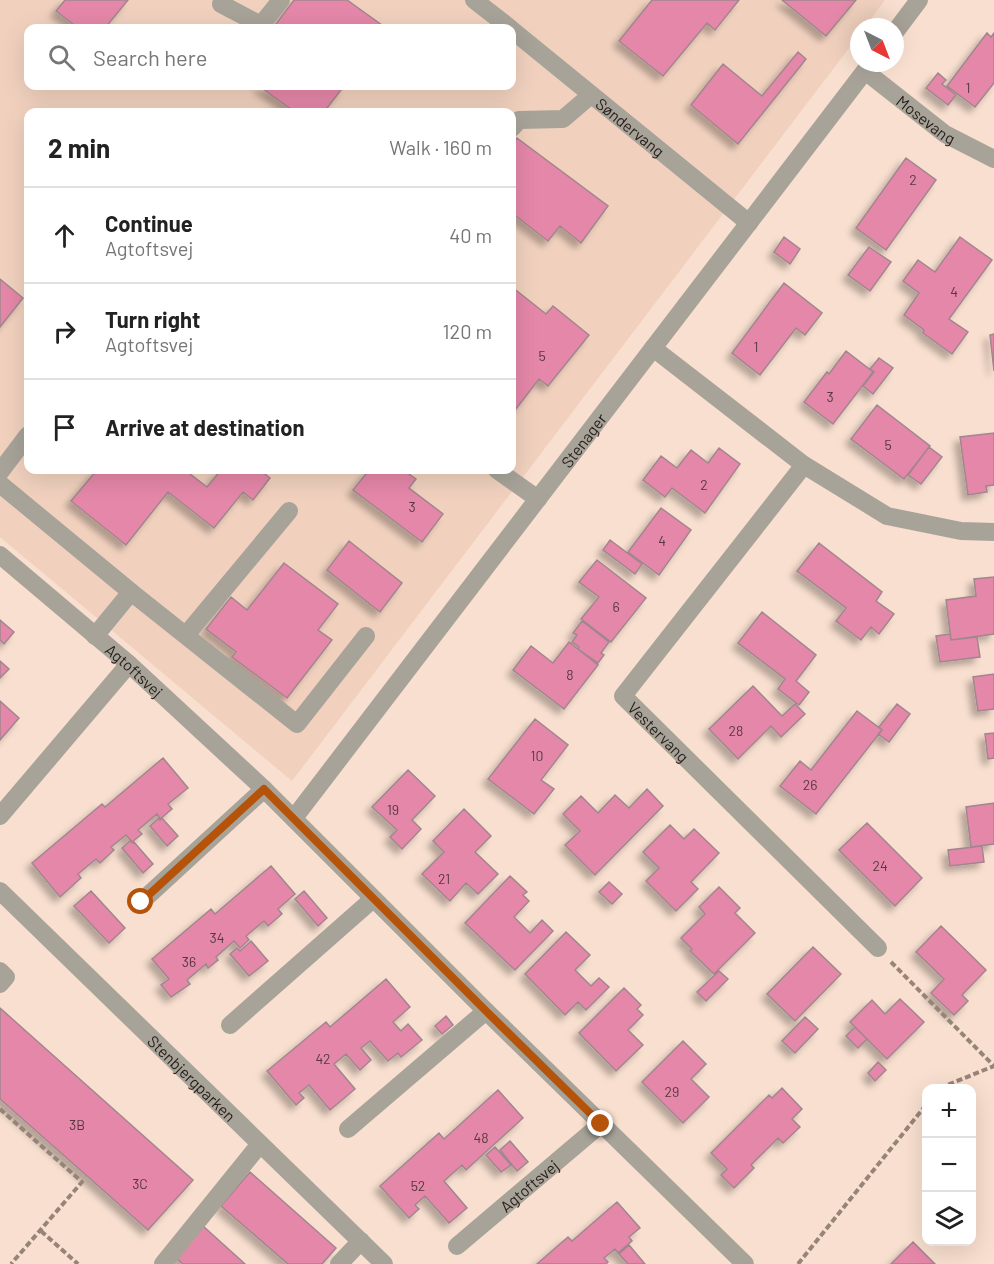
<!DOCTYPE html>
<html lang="en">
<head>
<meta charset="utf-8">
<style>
	body { margin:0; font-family:Barlow,sans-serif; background:#f2f2f2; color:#222 }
	.controls { position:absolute; right:18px; bottom:18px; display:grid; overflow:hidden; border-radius:12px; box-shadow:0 6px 24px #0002 }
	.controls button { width:54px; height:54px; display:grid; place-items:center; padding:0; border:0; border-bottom:2px solid #e0e0e0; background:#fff; color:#222; font:30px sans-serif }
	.compass { position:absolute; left:850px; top:18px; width:54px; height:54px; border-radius:50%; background:#fff; box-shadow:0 6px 24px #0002; rotate:138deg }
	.stop { position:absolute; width:18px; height:18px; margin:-14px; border:4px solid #b45309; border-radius:50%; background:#fff }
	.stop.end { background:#b45309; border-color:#fff; box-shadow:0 2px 6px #0008 }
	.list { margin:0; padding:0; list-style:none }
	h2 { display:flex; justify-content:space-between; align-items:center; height:78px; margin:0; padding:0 24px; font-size:26px }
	h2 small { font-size:20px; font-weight:400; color:#767676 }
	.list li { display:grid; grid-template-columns:39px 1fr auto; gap:18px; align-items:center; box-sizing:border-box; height:96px; padding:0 24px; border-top:2px solid #e0e0e0 }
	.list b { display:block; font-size:22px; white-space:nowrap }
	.list p { margin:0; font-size:20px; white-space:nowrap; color:#767676 }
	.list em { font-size:20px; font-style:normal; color:#767676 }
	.icon { flex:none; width:33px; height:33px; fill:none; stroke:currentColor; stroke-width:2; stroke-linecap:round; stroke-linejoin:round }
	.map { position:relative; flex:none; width:994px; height:1264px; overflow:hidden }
	.search { position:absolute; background:#fff; box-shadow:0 6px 24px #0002; left:24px; top:24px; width:492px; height:66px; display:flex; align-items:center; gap:15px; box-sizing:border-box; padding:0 21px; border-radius:12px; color:#767676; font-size:22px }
	.panel { position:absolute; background:#fff; box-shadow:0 6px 24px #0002; left:24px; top:108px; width:492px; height:366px; border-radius:12px }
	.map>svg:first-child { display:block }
</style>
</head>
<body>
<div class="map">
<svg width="994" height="1264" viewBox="0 0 994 1264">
	<defs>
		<filter id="shadow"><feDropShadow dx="-5.5" dy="5.5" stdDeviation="3" flood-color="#0004"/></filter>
	</defs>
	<rect width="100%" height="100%" fill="#f8dfcf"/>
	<path fill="#f1d1be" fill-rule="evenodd" d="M0 0H885L865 27H859V35L292 781 0 537ZM28 28H512V86H28ZM28 112H512V470H28Z"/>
	<path fill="#e587a8" stroke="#a1868e" stroke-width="1.5" filter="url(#shadow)" d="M65 0H128L105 28H78L56 11Z
		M294 0H347L386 28H273Z
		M652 0H739L715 30 707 23 663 76 619 41Z
		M782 0H856L826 36Z
		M987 33 991 37 994 33V83L975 107 947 86Z
		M798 52 806 59 738 144 691 105 723 64 762 96Z
		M938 73 946 80 942 84 956 95 948 105 926 88Z
		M259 86H344L324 112H295Z
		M517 138 608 206 581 243 560 226 548 241 512 213V145Z
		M906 158 936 180 886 250 856 228Z
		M784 237 800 249 790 264 774 252Z
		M960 237 992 260 949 319 968 332 952 354 923 333 924 330 904 315 919 293 903 281 918 260 935 272Z
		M869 247 891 262 870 291 848 275Z
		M0 279 23 298 0 327Z
		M784 283 822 313 805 335 796 328 760 375 732 353Z
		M512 287 546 314 553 306 589 335 548 386 539 379 512 414Z
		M994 334V371L990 335Z
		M846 351 873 372 833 424 804 402 827 372 829 374Z
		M879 358 893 368 873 394 863 386 874 372 870 369Z
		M877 405 930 446 904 479 851 439Z
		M994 433V485L986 486 987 492 968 495 960 437Z
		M929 447 942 457 921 484 908 475Z
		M719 448 740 464 705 513 672 488 665 497 643 480 661 456 677 468 691 450 708 463Z
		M97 470H186H185L207 487 221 470 227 473 230 470H260L270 478 253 500 243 492 214 528 168 492 126 545 71 501Z
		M369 470H403L416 479 409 488 443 514 422 542 353 490Z
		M661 508 691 530 659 575 628 552Z
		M610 540 642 564 635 574 603 550Z
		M349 541 402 583 380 612 327 570Z
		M819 543 882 592 876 601 894 614 879 634 871 627 861 640 836 621 846 608 797 571Z
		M597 560 646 598 611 642 581 619 599 597 579 582Z
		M284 563 338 604 318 630 332 640 287 698 232 657 236 652 206 629 231 597 247 610Z
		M994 577V634L951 640 946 600 976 596 974 579Z
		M762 612 816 655 796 681 809 692 799 705 778 689 785 679 738 643Z
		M0 620 14 632 4 644 0 640Z
		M582 621 609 642 601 653 604 655 598 663 578 649 579 647 572 642 577 635 573 633Z
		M950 634 951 640 977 637 980 657 940 662 936 636Z
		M569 642 598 665 564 709 513 670 531 646 553 663Z
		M0 661 9 669 0 678Z
		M994 674V709L978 711 973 677Z
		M753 686 782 716 795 704 805 714 781 737 771 726 738 759 709 729Z
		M0 701 19 718 0 740Z
		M897 704 910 714 889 742 878 734 882 730 879 727Z
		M857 711 882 730 816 814 780 786 800 761 811 770Z
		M535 719 568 745 541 780 554 789 534 814 488 779Z
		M994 733V758L988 759 985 734Z
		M163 758 188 788 168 804 172 809 160 819 157 814 138 830 142 834 132 842 126 835 111 847 114 850 100 863 96 859 78 874 81 878 60 897 32 863 102 804 105 807Z
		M408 770 435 796 412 820 421 829 402 849 390 837 397 830 372 807Z
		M647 789 663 806 595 875 565 845 580 831 563 814 581 796 598 813 615 795 629 808Z
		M994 803V844L971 847 966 807Z
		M464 809 491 836 475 852 498 874 478 894 466 883 450 901 422 874 444 852 433 841Z
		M159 818 160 820 162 818 178 836 167 846 150 826Z
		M867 823 922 878 895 906 839 850Z
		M670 825 684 839 694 829 719 853 691 882 698 889 676 911 646 881 659 868 643 852Z
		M130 841 133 843 134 842 153 864 143 873 122 848Z
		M982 846 984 862 950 866 948 850Z
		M271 866 295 894 278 909 282 914 268 926 264 921 246 936 249 940 240 948 234 941 216 957 218 960 208 968 206 964 187 980 190 984 171 997 161 985 169 979 152 959 211 909 215 914Z
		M510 876 527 892 523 895 529 901 514 917 530 933 542 920 553 931 515 970 465 923Z
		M609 882 622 894 612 904 599 892Z
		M719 887 740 908 735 913 755 933 714 974 690 951 692 949 681 938 705 914 699 907Z
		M91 891 125 928 109 943 74 906Z
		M304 891 327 918 318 926 295 899Z
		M941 926 986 970 962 995 968 1001 954 1015 931 993 944 979 916 952Z
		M566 932 590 955 575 970 591 986 599 978 609 987 586 1010 578 1002 565 1015 525 974Z
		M251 941 268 961 249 976 230 954 237 948 240 951Z
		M813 947 841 974 795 1021 767 994Z
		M719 971 728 979 706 1001 697 992Z
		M386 979 410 1007 393 1022 401 1031 408 1024 422 1040 401 1057 398 1053 388 1061 370 1041 361 1048 371 1060 360 1070 346 1054 334 1064 355 1089 330 1110 309 1085 299 1093 304 1098 296 1105 267 1071 326 1022 330 1027Z
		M624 988 641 1005 637 1009 643 1015 628 1030 643 1045 616 1071 579 1033Z
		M900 999 924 1022 887 1059 850 1022 872 1000 885 1014Z
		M0 1008 193 1180 148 1230 0 1099Z
		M446 1016 453 1025 442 1034 435 1026Z
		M805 1017 818 1029 795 1053 782 1041Z
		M855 1027 867 1039 858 1048 846 1036Z
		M683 1041 706 1064 691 1079 709 1097 683 1123 642 1082Z
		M878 1062 886 1070 875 1081 868 1073Z
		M782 1088 802 1109 792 1119 800 1127 783 1143 778 1138 751 1165 754 1168 734 1188 721 1175 727 1169 711 1153 769 1095 772 1098Z
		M498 1090 523 1118 466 1170 462 1165 444 1181 467 1208 449 1223 425 1196 415 1205 419 1209 409 1218 380 1186 439 1133 444 1139Z
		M510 1141 528 1162 517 1171 500 1150Z
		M495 1147 511 1165 501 1172 486 1155Z
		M250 1172 336 1248 322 1264H288L221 1206Z
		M617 1202 640 1228 629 1237 632 1241 618 1253 615 1249 604 1258 608 1262 606 1264H537L568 1237 572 1241Z
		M203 1226 245 1264H183L176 1258Z
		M913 1242 935 1264H891Z
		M629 1245 645 1264H628L619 1254Z"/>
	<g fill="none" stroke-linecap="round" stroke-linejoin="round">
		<path stroke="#968479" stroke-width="4" stroke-dasharray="6 3" stroke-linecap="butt" d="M891 962 994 1066
			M940 1088 994 1066
			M0 1109 82 1182 11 1264
			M41 1231 78 1264
			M798 1264 926 1105"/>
		<g stroke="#a7a399" stroke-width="18">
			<path d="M474 0 510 28"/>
			<path d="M221 4 261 25 281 0"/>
			<path id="s1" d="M512 30 749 223"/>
			<path d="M895 32 919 0"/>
			<path id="s2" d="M865 71 945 134 994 159"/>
			<path d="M512 128 519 120 563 119 591 95"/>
			<path d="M653 348 804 465 887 516 961 531 994 532"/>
			<path id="s3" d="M804 465 623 696 878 948"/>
			<path d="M497 470 538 499"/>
			<path d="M0 472 28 435"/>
			<path d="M0 484 131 592"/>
			<path id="s4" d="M0 555 129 664 264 789 486 1011 745 1264"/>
			<path d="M186 635 289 511"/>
			<path d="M95 636 131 592 297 724 366 636"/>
			<path d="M0 816 129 664"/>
			<path id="s5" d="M294 818 871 63"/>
			<path id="s6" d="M0 891 384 1264"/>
			<path d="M141 902 264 789"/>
			<path d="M0 971 6 977 0 984"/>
			<path d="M230 1025 373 899"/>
			<path d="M348 1129 486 1011"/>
			<path id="s7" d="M457 1246 601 1124"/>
			<path d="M163 1264 260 1144"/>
			<path d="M339 1264 361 1241"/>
		</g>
	</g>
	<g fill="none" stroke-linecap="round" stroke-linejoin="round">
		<path stroke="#b45309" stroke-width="8" d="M141 902 264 789 486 1011 601 1124"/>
	</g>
	<g text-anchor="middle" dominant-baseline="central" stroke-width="4.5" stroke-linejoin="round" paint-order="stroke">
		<g font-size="14" fill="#56383d">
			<text x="968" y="87">1</text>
			<text x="913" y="179">2</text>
			<text x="954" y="291">4</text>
			<text x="756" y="346">1</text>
			<text x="542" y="355">5</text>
			<text x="830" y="396">3</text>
			<text x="888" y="444">5</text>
			<text x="704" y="484">2</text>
			<text x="412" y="506">3</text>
			<text x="662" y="540">4</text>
			<text x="616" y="606">6</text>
			<text x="570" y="674">8</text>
			<text x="736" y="730">28</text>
			<text x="537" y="755">10</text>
			<text x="810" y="784">26</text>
			<text x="393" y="809">19</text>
			<text x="880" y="865">24</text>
			<text x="444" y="878">21</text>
			<text x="217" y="937">34</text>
			<text x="189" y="961">36</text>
			<text x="323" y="1058">42</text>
			<text x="672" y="1091">29</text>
			<text x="77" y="1124">3B</text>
			<text x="481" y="1137">48</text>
			<text x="140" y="1183">3C</text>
			<text x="418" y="1185">52</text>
		</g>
		<g font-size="16" fill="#271e19" stroke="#feeee5">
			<text stroke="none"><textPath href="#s2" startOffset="78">Mosevang</textPath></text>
			<text stroke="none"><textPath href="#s1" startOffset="153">Søndervang</textPath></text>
			<text stroke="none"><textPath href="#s5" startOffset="476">Stenager</textPath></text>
			<text stroke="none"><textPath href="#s4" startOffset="177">Agtoftsvej</textPath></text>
			<text stroke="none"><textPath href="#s3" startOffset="344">Vestervang</textPath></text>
			<text stroke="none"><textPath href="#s6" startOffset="268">Stenbjergparken</textPath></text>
			<text stroke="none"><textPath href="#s7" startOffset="94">Agtoftsvej</textPath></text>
		</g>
	</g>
</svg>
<div class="controls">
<button>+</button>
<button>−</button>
<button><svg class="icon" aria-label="layers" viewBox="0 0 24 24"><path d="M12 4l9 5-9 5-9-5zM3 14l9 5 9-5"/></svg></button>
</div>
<svg class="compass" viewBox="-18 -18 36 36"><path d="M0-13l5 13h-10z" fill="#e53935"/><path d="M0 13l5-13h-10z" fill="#767676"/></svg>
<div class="stop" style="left:141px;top:902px"></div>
<div class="stop end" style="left:601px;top:1124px"></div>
<div class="search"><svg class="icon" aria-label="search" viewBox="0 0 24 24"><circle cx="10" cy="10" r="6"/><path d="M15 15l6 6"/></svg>Search here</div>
<section class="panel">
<h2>2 min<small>Walk · 160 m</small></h2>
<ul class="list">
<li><svg class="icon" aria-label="ahead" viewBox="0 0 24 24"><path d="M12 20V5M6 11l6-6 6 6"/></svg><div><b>Continue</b><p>Agtoftsvej</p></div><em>40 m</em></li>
<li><svg class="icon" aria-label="right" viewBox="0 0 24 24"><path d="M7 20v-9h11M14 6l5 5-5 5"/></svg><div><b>Turn right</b><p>Agtoftsvej</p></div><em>120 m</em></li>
<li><svg class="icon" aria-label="arrive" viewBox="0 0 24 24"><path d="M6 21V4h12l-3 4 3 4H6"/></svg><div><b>Arrive at destination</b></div></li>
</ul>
</section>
</div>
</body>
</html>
